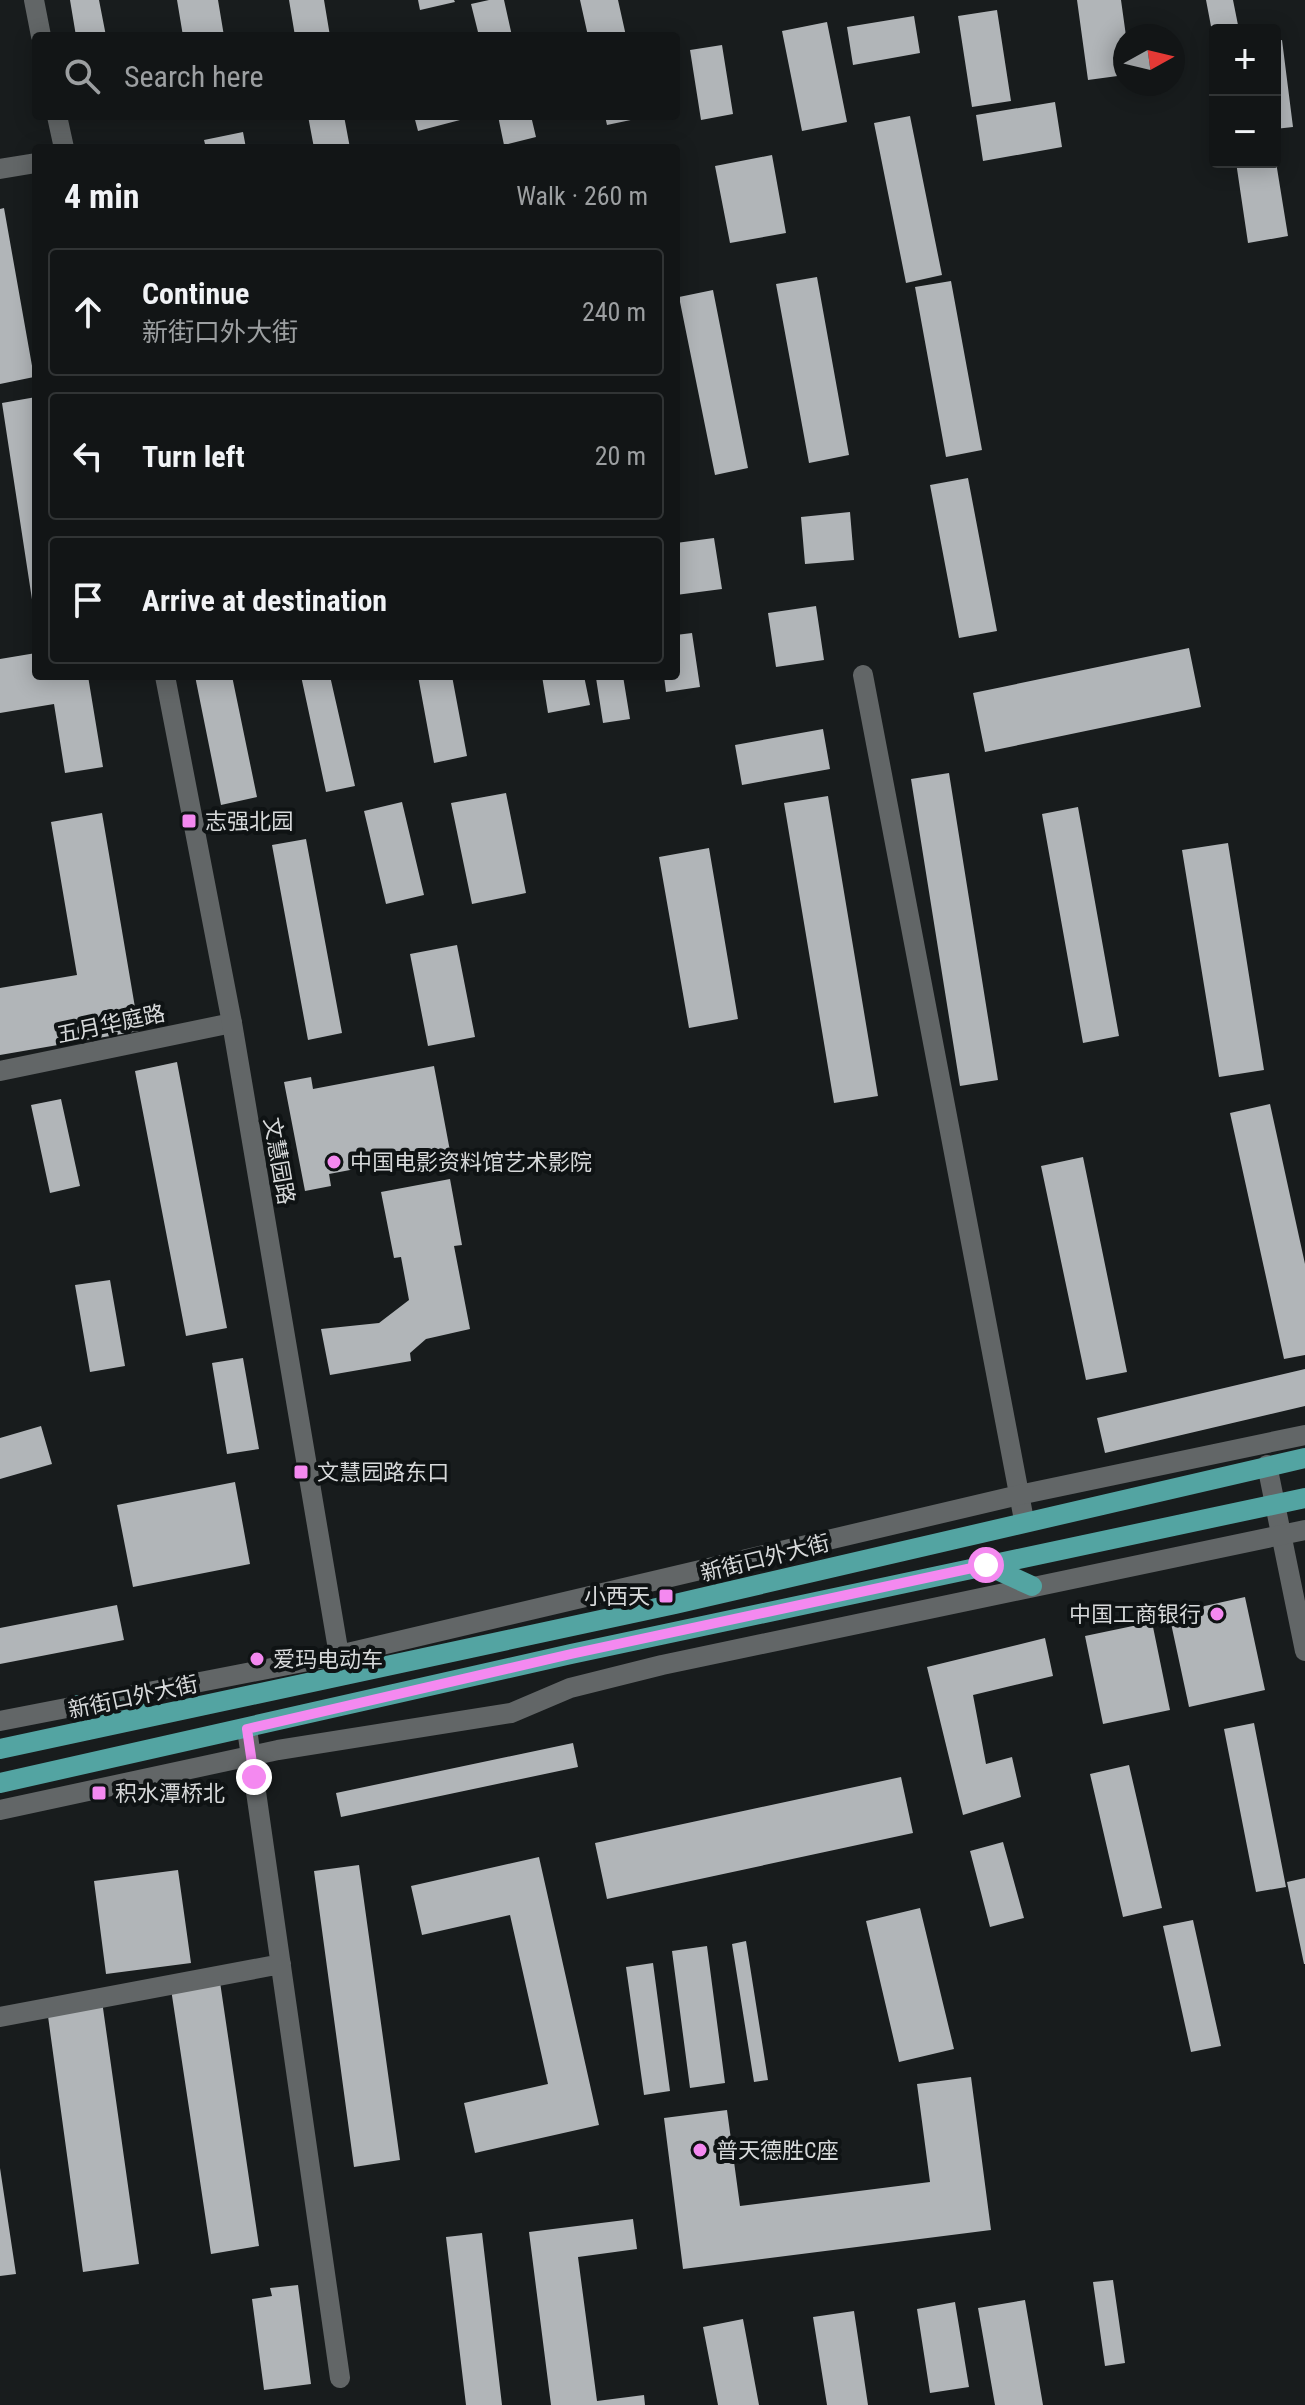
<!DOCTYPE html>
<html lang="en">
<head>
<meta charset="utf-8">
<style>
	body { margin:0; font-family:"Roboto Condensed","Noto Sans SC",sans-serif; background:#1b1e1f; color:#f1f3f6 }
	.controls { position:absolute; right:24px; top:24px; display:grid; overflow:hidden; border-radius:8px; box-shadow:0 4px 20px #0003 }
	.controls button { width:72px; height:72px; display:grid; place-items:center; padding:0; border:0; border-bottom:2px solid #313435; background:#121516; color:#f1f3f6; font:40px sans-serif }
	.compass { position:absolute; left:1113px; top:24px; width:72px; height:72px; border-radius:50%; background:#121516; box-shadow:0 4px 20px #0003; rotate:82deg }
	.stop { position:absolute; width:24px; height:24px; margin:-18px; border:6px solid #f489f0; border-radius:50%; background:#fff }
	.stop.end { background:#f489f0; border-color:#fff; box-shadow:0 2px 8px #0008 }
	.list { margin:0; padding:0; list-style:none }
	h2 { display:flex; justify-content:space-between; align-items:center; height:104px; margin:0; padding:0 32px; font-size:34px }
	h2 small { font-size:26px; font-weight:400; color:#9c9fa1 }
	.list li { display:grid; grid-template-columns:52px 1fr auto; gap:24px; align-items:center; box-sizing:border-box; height:128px; margin:0 16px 16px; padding:0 16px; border:2px solid #313435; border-radius:8px }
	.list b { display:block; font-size:30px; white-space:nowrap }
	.list p { margin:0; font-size:26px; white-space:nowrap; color:#9c9fa1 }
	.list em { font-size:26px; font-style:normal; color:#9c9fa1 }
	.icon { flex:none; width:44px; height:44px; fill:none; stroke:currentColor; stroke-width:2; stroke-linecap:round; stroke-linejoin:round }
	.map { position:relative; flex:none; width:1305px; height:2405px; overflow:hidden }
	.search { position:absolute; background:#121516; box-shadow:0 4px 20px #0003; left:32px; top:32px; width:648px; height:88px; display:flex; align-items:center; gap:20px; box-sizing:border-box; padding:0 28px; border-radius:8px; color:#9c9fa1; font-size:30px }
	.panel { position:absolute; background:#121516; box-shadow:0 4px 20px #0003; left:32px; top:144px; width:648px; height:536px; border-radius:8px }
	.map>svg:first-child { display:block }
</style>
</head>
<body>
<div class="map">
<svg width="1305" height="2405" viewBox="0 0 1305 2405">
	<rect width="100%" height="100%" fill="#181c1d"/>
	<path fill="#b1b5b8" d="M70 0H99L106 36H76Z
		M177 0H218L224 36H183Z
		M289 0H324L330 36H295Z
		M418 0H454L455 2 420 10Z
		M489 0H504L512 36H479L471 4Z
		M580 0H618L626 36H588Z
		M1077 0H1121L1126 36 1125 75 1088 80Z
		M1206 0H1233L1239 30H1215L1214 42Z
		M997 10 1011 101 972 107 958 16Z
		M914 16 920 53 853 65 847 27Z
		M827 22 847 122 802 131 782 31Z
		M1282 40 1293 127 1275 129V41Z
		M722 45 733 114 701 120 690 50Z
		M1055 102 1062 147 983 161 976 115Z
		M308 116H344L350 148H314Z
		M414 116H458L460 120 418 131Z
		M498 116H531L536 137 504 145Z
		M605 116H645V117L607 125Z
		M910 116 942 275 906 283 874 123Z
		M243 132 246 148H206L204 140Z
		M772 155 786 233 730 243 715 166Z
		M1236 162H1276L1288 236 1248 243Z
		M4 208 34 377 0 384V209Z
		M817 277 849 455 809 463 776 284Z
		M951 281 982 450 946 457 915 287Z
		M713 290 748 468 715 475 679 297Z
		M36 397V605L33 606 2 403Z
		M968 478 997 631 959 638 930 485Z
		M850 512 854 560 805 564 801 517Z
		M714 538 722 589 676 595V543Z
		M816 606 824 660 776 667 768 613Z
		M692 633 700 687 666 692 664 676H676V635Z
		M1189 648 1201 707 985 752 973 693Z
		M36 653V676H88L103 767 65 773 54 704 0 713V659Z
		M195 676H232L257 797 221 805Z
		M301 676H330L355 786 326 792Z
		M418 676H452L467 756 434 763Z
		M542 676H584L590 705 548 713Z
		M623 676 630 719 603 723 596 678Z
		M823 729 830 769 742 785 735 745Z
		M949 773 998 1080 960 1086 911 779Z
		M506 793 526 893 472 904 451 803Z
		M828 796 878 1096 834 1103 784 803Z
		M402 802 424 895 386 904 364 811Z
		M1078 807 1119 1036 1083 1043 1042 814Z
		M102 813 139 1031 0 1055V988L77 975 51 822Z
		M306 839 342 1033 308 1040 272 845Z
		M1228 843 1264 1070 1219 1077 1182 850Z
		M709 848 738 1019 689 1028 659 857Z
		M457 945 475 1037 428 1046 410 954Z
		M177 1062 227 1328 186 1336 135 1071Z
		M434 1066 450 1151 329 1174 331 1186 305 1191 284 1082 311 1077 313 1089Z
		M61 1099 80 1186 50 1193 31 1105Z
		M1270 1104 1305 1264V1355L1284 1359 1230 1113Z
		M1083 1157 1127 1372 1086 1380 1041 1166Z
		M450 1179 462 1245 454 1246 470 1329 426 1339 410 1353 411 1361 330 1375 321 1329 379 1323 409 1300 401 1257 394 1258 381 1192Z
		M110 1280 125 1366 90 1372 75 1285Z
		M243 1358 259 1449 227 1454 212 1363Z
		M1305 1369V1406L1105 1453 1097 1418Z
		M41 1426 52 1464 0 1479V1438Z
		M235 1482 250 1564 133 1587 117 1505Z
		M1245 1597 1265 1690 1189 1707 1169 1614Z
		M117 1605 124 1640 0 1664V1628Z
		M1152 1622 1170 1710 1103 1724 1085 1636Z
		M1045 1638 1053 1676 973 1695 986 1764 1012 1757 1021 1797 963 1815 927 1667Z
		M1254 1723 1286 1887 1256 1892 1224 1729Z
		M573 1743 578 1767 341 1817 336 1793Z
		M1129 1765 1162 1908 1123 1917 1090 1774Z
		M901 1777 913 1833 607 1899 595 1843Z
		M1003 1842 1024 1918 990 1927 970 1851Z
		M539 1857 599 2125 475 2153 464 2103 548 2084 510 1915 422 1935 411 1886Z
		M359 1865 400 2160 354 2167 314 1871Z
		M178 1870 191 1963 106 1974 94 1881Z
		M1305 1878V1964H1304L1287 1882Z
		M920 1908 954 2049 899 2062 866 1921Z
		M1193 1920 1221 2046 1191 2052 1163 1926Z
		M746 1941 768 2080 754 2082 732 1944Z
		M707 1946 725 2083 690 2088 672 1951Z
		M653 1963 670 2091 644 2095 626 1967Z
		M220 1982 259 2246 211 2254 171 1989Z
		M102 2001 139 2264 83 2272 47 2009Z
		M971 2077 991 2230 683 2269 664 2118 727 2110 740 2206 930 2182 917 2084Z
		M0 2168 16 2274 0 2276Z
		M633 2219 637 2249 578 2257 597 2401 644 2395 645 2405H551L529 2232Z
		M482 2233 502 2405H466L446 2237Z
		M1113 2280 1125 2363 1105 2366 1093 2282Z
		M298 2285 311 2384 264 2390 252 2299 272 2296 270 2288Z
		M1025 2300 1043 2405H995L978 2308Z
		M955 2302 969 2387 930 2393 917 2309Z
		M854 2311 868 2405H827L813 2317Z
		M743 2319 759 2405H718L703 2327Z"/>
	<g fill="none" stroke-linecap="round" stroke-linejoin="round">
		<path stroke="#626667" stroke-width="20" d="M863 675 1024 1520
			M0 1071 232 1023
			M1267 1465 1305 1651
			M247 1729 340 2378
			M0 2017 281 1964"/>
		<path stroke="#626667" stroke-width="20" d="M34 0 41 36
			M57 116 64 148
			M0 169 36 163
			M165 676 232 1023 339 1655
			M0 1721 339 1655 1019 1495 1305 1435
			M0 1810 278 1750 511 1713 570 1688 662 1665 1305 1530"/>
		<path stroke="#53a4a2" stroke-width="20" d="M986 1565 1032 1586
			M78 1705 147 1714
			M0 1749 675 1604 1305 1458
			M0 1783 571 1654 1305 1498"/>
	</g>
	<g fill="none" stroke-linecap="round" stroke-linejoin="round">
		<path stroke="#f489f0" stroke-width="10" d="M254 1777 247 1729 571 1654 986 1565"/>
	</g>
	<g fill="#f489f0" stroke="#0f1314" stroke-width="3">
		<rect x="181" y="813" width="16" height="16" rx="4"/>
		<circle cx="334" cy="1162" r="8"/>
		<rect x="293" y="1464" width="16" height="16" rx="4"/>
		<rect x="658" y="1588" width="16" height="16" rx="4"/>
		<circle cx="1217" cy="1614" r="8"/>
		<circle cx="257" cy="1659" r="8"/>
		<rect x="91" y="1785" width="16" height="16" rx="4"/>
		<circle cx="700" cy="2150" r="8"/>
	</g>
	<g text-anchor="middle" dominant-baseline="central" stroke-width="8" stroke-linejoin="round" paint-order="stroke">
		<g font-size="22" fill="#d7d9da" stroke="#0f1314" text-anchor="start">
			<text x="205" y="821">志强北园</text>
			<text x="350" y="1162">中国电影资料馆艺术影院</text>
			<text x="317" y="1472">文慧园路东口</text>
			<text x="650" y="1596" text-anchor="end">小西天</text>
			<text x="1201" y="1614" text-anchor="end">中国工商银行</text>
			<text x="273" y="1659">爱玛电动车</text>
			<text x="115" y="1793">积水潭桥北</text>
			<text x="716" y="2150">普天德胜C座</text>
		</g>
		<g font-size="22" fill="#d7d9da" stroke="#0f1314">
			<text transform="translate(111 1024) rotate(-12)">五月华庭路</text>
			<text transform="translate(279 1161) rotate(80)">文慧园路</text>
			<text transform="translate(765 1558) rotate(-14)">新街口外大街</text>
			<text transform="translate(133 1697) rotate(-12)">新街口外大街</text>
		</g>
	</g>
</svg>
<div class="controls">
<button>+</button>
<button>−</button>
</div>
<svg class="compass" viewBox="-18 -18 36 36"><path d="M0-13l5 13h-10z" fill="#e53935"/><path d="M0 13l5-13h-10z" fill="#9c9fa1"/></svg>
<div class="stop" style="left:986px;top:1565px"></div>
<div class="stop end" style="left:254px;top:1777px"></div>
<div class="search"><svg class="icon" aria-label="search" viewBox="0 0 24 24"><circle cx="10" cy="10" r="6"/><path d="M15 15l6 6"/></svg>Search here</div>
<section class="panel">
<h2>4 min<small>Walk · 260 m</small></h2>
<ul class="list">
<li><svg class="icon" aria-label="ahead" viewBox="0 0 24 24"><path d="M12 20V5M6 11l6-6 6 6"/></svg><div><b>Continue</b><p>新街口外大街</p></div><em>240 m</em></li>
<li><svg class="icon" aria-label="left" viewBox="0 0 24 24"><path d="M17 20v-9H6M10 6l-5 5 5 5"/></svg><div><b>Turn left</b></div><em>20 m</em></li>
<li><svg class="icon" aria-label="arrive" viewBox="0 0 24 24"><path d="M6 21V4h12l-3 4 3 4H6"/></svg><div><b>Arrive at destination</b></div></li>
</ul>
</section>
</div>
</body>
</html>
